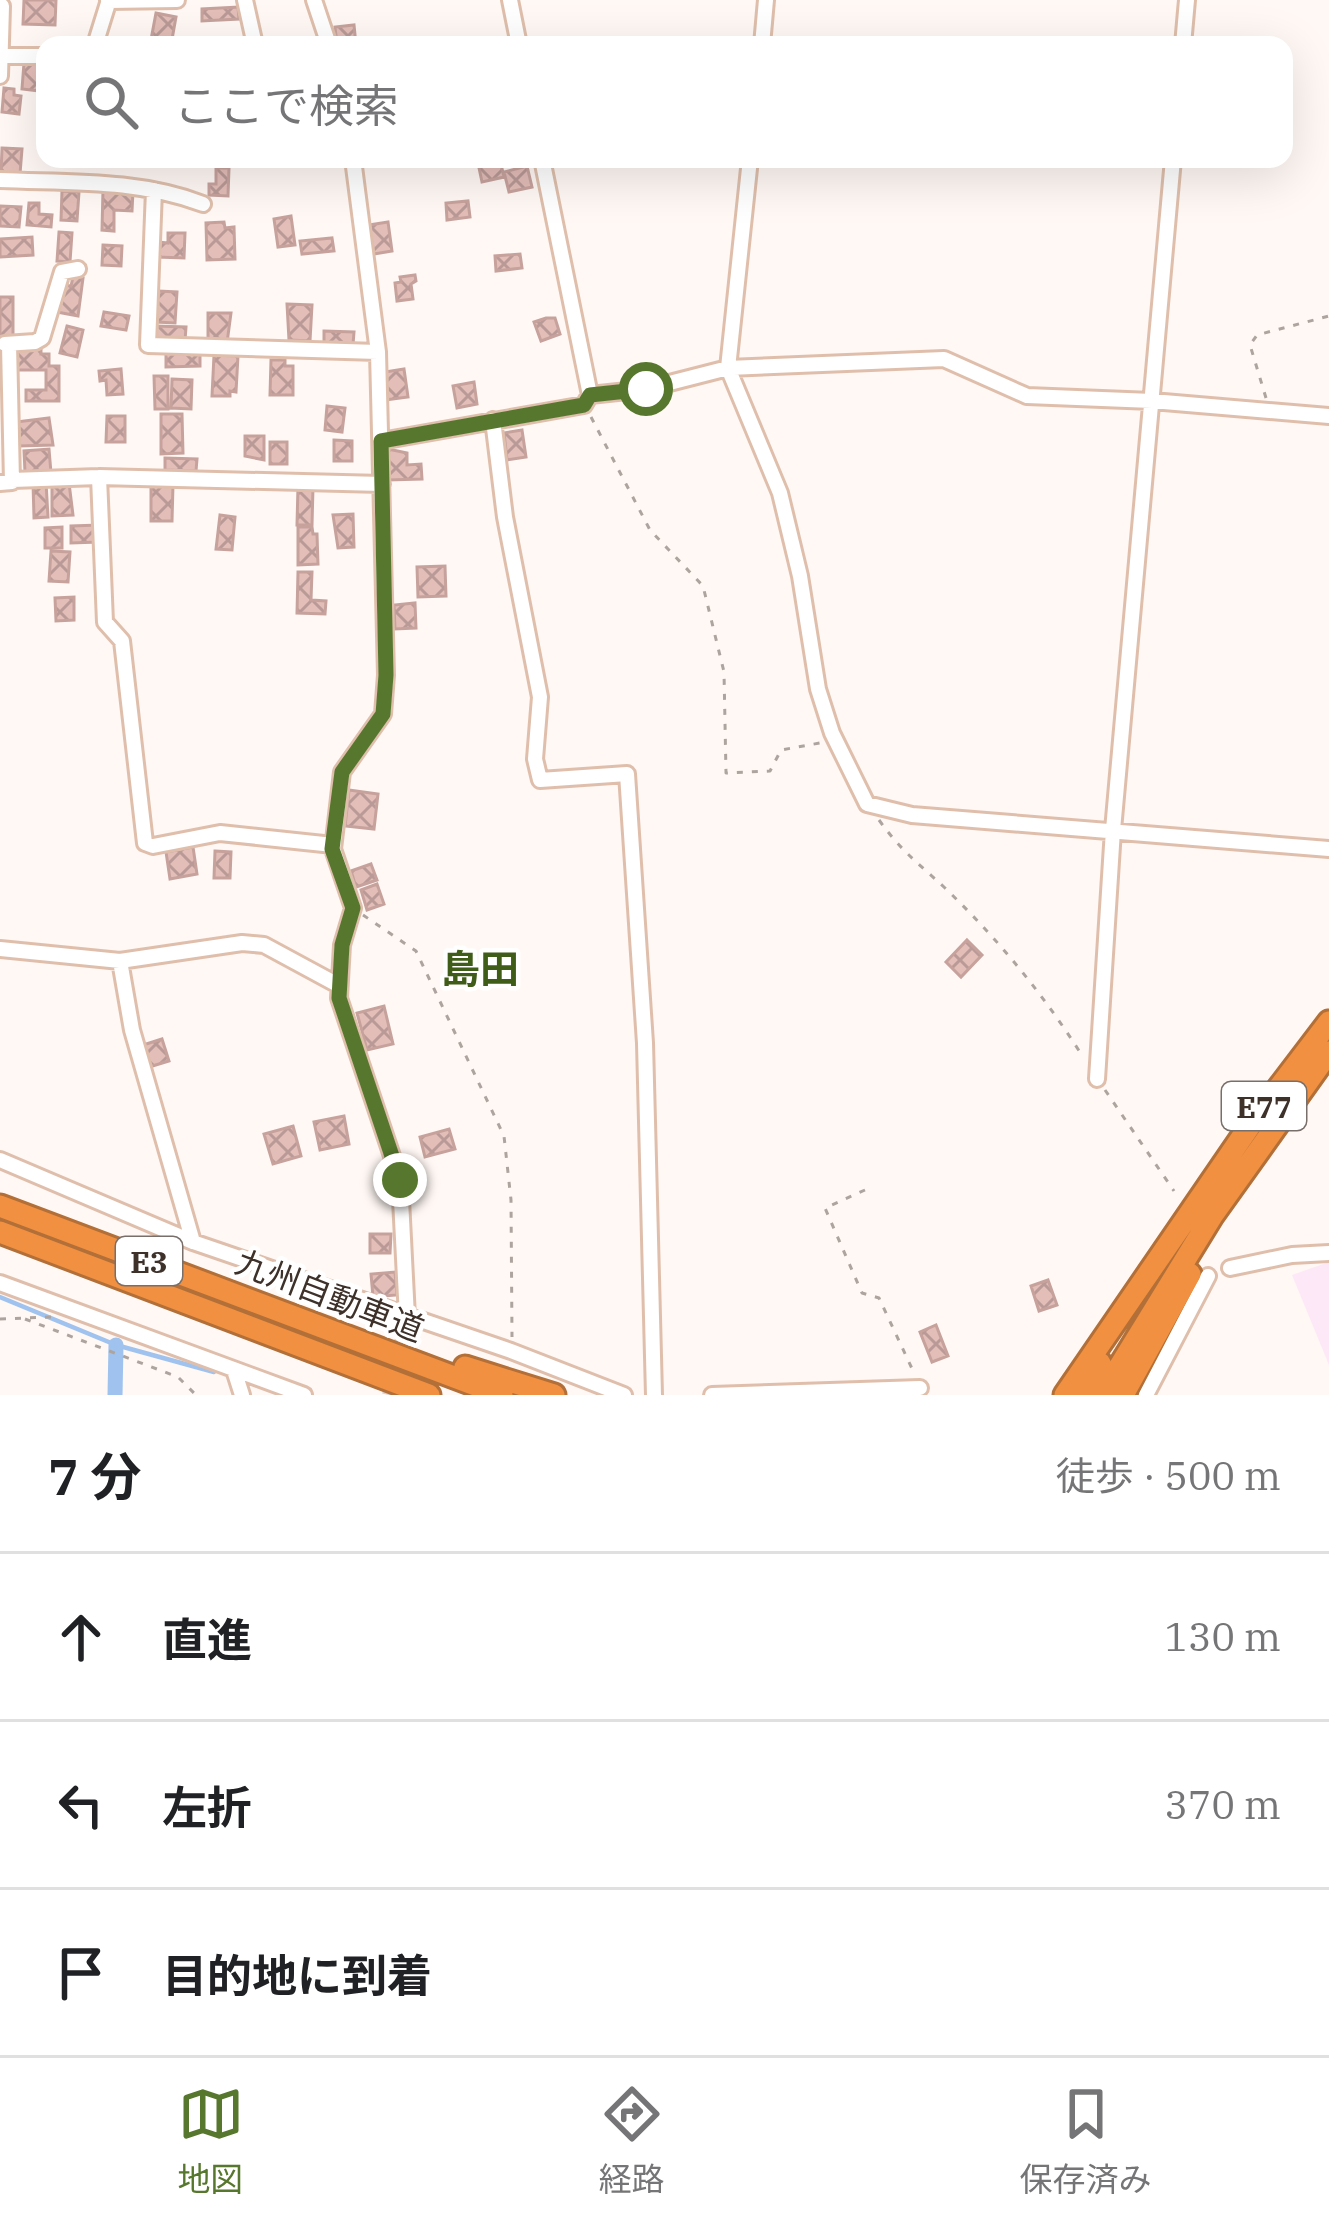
<!DOCTYPE html>
<html lang="ja">
<head>
<meta charset="utf-8">
<style>
	body { margin:0; font-family:"IBM Plex Serif","Noto Sans JP",serif; background:#f2f2f2; color:#202124 }
	.stop { position:absolute; width:36px; height:36px; margin:-27px; border:9px solid #56772d; border-radius:50%; background:#fff }
	.stop.end { background:#56772d; border-color:#fff; box-shadow:0 3px 12px #0008 }
	.list { margin:0; padding:0; list-style:none }
	h2 { display:flex; justify-content:space-between; align-items:center; height:156px; margin:0; padding:0 48px; font-size:51px }
	h2 small { font-size:39px; font-weight:400; color:#757577 }
	.list li { display:grid; grid-template-columns:78px 1fr auto; gap:36px; align-items:center; box-sizing:border-box; height:168px; padding:0 48px; border-top:3px solid #e0e0e0 }
	.list b { display:block; font-size:45px; white-space:nowrap }
	.list em { font-size:39px; font-style:normal; color:#757577 }
	.icon { flex:none; width:66px; height:66px; fill:none; stroke:currentColor; stroke-width:2; stroke-linecap:round; stroke-linejoin:round }
	.map { position:relative; flex:none; width:1329px; height:1395px; overflow:hidden }
	.search { position:absolute; background:#fff; box-shadow:0 12px 48px #0002; left:36px; right:36px; top:36px; height:132px; display:flex; align-items:center; gap:30px; box-sizing:border-box; padding:0 42px; border-radius:24px; color:#757577; font-size:45px }
	.sheet { height:660px; background:#fff }
	nav { display:flex; justify-content:space-around; align-items:center; box-sizing:border-box; height:168px; border-top:3px solid #e0e0e0; background:#fff; font-size:33px; color:#757577 }
	nav a { display:grid; justify-items:center; gap:6px }
	nav .on { color:#56772d }
	.map>svg:first-child { display:block }
</style>
</head>
<body>
<div class="map">
<svg width="1329" height="1395" viewBox="0 0 1329 1395">
	<defs>
		<pattern id="building-cross-hatch" width="8" height="8" patternUnits="userSpaceOnUse" patternTransform="scale(3)"><rect width="8" height="8" fill="#e3bdb8"/><path d="M0 0l8 8M0 8l8-8" fill="none" stroke="#b99a96"/></pattern>
	</defs>
	<rect width="100%" height="100%" fill="#fff8f4"/>
	<path fill="#fde8f8" d="M1329 1262V1365L1292 1275Z"/>
	<g fill="none" stroke-linecap="round" stroke-linejoin="round">
		<path stroke="#9fc2ee" stroke-width="4.5" d="M0 1297 116 1345 214 1372"/>
		<path stroke="#9fc2ee" stroke-width="15" d="M115 1395 116 1345"/>
	</g>
	<path fill="url(#building-cross-hatch)" stroke="#c7a29d" stroke-width="3" d="M24 0H56L55 25 23 24Z
		M238 7 239 19 202 21V9Z
		M156 13 176 17 171 45H150Z
		M354 25 356 45H337L335 27Z
		M24 63 45 64 40 91 22 89Z
		M4 88 14 89V95L21 96 19 114 2 112Z
		M2 148 22 149 20 174 1 173Z
		M500 160 504 177 482 182 478 163Z
		M527 166 532 187 509 192 504 172Z
		M216 168H229L228 196 209 195V184H216Z
		M103 190 133 191 132 211 114 210V231L102 230Z
		M62 191 79 192 77 221 61 220Z
		M468 201 470 217 447 220 446 203Z
		M29 203H39V214L52 215 51 227 27 225Z
		M0 206 21 207 19 227 0 226Z
		M291 216 295 245 278 247 274 219Z
		M224 222 225 228 234 227 235 259 207 260 206 223Z
		M388 222 392 251 374 254 369 225Z
		M59 232 72 233 70 262 57 261Z
		M168 233H185L184 258 157 257V242L168 243Z
		M32 237 33 255 0 257V239Z
		M332 238 334 251 302 254 300 241Z
		M103 245 122 246 121 266 102 265Z
		M520 254 522 268 496 271 495 256Z
		M415 275 416 281 411 284 413 299 397 301 395 283 401 282 400 277Z
		M73 277 83 278 78 316 57 312 62 285 71 286Z
		M158 291 177 292 175 323 156 322Z
		M0 297H13V336H0Z
		M287 304 312 305 310 341 289 340Z
		M104 312 129 316 126 330 101 326Z
		M208 313H231L227 343H208Z
		M546 318H555L560 334 541 341 534 322Z
		M67 326 83 330 77 357 60 353Z
		M154 326 186 327 185 341 154 340Z
		M324 331 354 332 353 345 324 344Z
		M15 349H41V354H49V366H59V401H26V390H46V370H15Z
		M166 351H200V366L166 367Z
		M214 355 238 356 236 392 230 391V396H212Z
		M271 360H285V366H293V395H270Z
		M121 369 123 394 107 395 106 380 100 381 99 371Z
		M404 369 408 397 385 400V372Z
		M154 376H168V409H155Z
		M172 379 192 380 191 409 171 408Z
		M474 382 477 404 457 408 453 386Z
		M327 406 345 408 342 432 325 430Z
		M161 414H182L183 453 161 454Z
		M107 416H125V442H106Z
		M49 418 53 445 19 446 16 422Z
		M522 430 526 457 507 460 504 433Z
		M245 436H264V460L245 456Z
		M334 440 352 441V461H334Z
		M270 442H287V464H270Z
		M49 449 51 473 25 472 24 451Z
		M388 449 407 453V465L421 464 422 479 388 480Z
		M165 458 197 459 196 471 165 470Z
		M46 482 48 517 34 518 33 483Z
		M69 483 73 515 52 516V484Z
		M151 485H173L172 521H151Z
		M298 486 313 487 312 525H297Z
		M353 514 354 547 338 548 333 515Z
		M220 515 235 517 232 550 216 549Z
		M99 525V542L71 543V526Z
		M62 527V548H45V528Z
		M298 527H312L313 534H317L318 564 298 565Z
		M51 551 70 552 68 582 49 581Z
		M445 566 446 596 418 597 417 567Z
		M298 572H312L311 600 326 601 325 614 297 613Z
		M74 597V620L56 621 55 598Z
		M415 603 416 628 395 629 394 605Z
		M349 790 378 794 374 829 345 826Z
		M193 847 197 874 170 879 166 852Z
		M215 851 231 852 230 878H214Z
		M371 864 377 880 356 887 351 871Z
		M377 884 384 904 367 910 361 890Z
		M967 940 982 955 961 977 946 962Z
		M384 1006 393 1044 367 1050 357 1013Z
		M162 1039 169 1061 149 1067 143 1045Z
		M344 1116 349 1144 320 1150 314 1122Z
		M293 1126 301 1156 273 1164 264 1134Z
		M449 1129 455 1149 425 1157 420 1137Z
		M370 1234H391L390 1253H370Z
		M395 1272 397 1295 373 1297 371 1274Z
		M1048 1280 1057 1305 1039 1311 1031 1286Z
		M936 1325 948 1356 932 1362 920 1332Z"/>
	<g fill="none" stroke-linecap="round" stroke-linejoin="round">
		<path stroke="#d8d0cc" stroke-width="14" stroke-dasharray="14 7" stroke-linecap="butt" d="M389 1395 404 1329"/>
		<defs>
			<path id="minor" d="M245 0 255 45
				M314 0 329 45
				M510 0 519 45
				M108 1 177 0
				M95 45 109 0
				M762 45 766 0
				M1183 45 1187 0
				M0 56H45
				M0 76 2 6
				M353 159 378 352 386 675 383 714 342 772 333 849 353 908 342 945 339 998 400 1180 407 1317 404 1329
				M542 159 590 395
				M750 159 728 368 780 493 800 576 818 689 832 733 867 804 912 815 1329 849
				M0 180C69 183 138 179 203 204
				M154 190 148 345 378 352
				M5 344 35 342 42 338 62 272 78 269
				M493 420 505 517 540 697 535 759 540 780 627 774 645 1043 654 1395
				M381 441 584 405 590 395 646 389 728 368 944 359 1027 396 1152 401 1329 416
				M99 477 105 622 122 641 145 843 153 846 220 833 333 845
				M12 480 99 477 382 484
				M0 483 12 482 9 344
				M0 949 120 961 242 943 264 945 338 985
				M120 961 132 1030 193 1242
				M1097 1079 1113 830 1173 159
				M0 1160 193 1242 511 1351 624 1395
				M1230 1268 1292 1255 1329 1253
				M0 1283 304 1395
				M234 1370 242 1395
				M712 1395 920 1388
				M1146 1395 1208 1276"/>
			<path id="highway" d="M0 1206 502 1395
				M0 1232 429 1395
				M465 1367 554 1395
				M1065 1395 1249 1127 1329 1022
				M1083 1395 1100 1363
				M1102 1395 1212 1216 1329 1052
				M1123 1395 1190 1274"/>
		</defs>
		<use href="#minor" stroke="#dfbfac" stroke-width="20"/>
		<use href="#highway" stroke="#b26f38" stroke-width="27"/>
		<path stroke="#aea49f" stroke-width="3" stroke-dasharray="6 9" stroke-linecap="butt" d="M1266 398 1250 345 1257 335 1329 316
			M591 417 650 530 703 586 724 672 726 773 770 771 781 750 820 743
			M879 820C902 852 917 862 945 888 998 939 1044 995 1083 1057
			M363 915 416 951 504 1136 511 1200 512 1337
			M1105 1090 1174 1191
			M865 1190 825 1208 862 1293 879 1298 915 1375
			M0 1319 52 1317
			M25 1319 178 1377 196 1395"/>
		<use href="#minor" stroke="#fff" stroke-width="14"/>
		<use href="#highway" stroke="#f09040" stroke-width="21"/>
	</g>
	<g fill="none" stroke-linecap="round" stroke-linejoin="round">
		<path stroke="#56772d" stroke-width="15" d="M400 1180 339 998 342 945 353 908 332 849 342 772 383 714 386 675 381 441 584 405 590 395 646 389"/>
	</g>
	<g text-anchor="middle" dominant-baseline="central" stroke-width="9" stroke-linejoin="round" paint-order="stroke">
		<g fill="#fff" stroke="#786f6a" stroke-width="3">
			<rect x="1222" y="1082" width="84" height="48" rx="9"/>
			<rect x="116" y="1237" width="66" height="48" rx="9"/>
		</g>
		<g font-size="30" font-weight="bold" fill="#3e312a">
			<text x="1264" y="1106">E77</text>
			<text x="149" y="1261">E3</text>
		</g>
		<g font-size="33" fill="#3e312a" stroke="#fff">
			<text transform="translate(330 1295) rotate(21)">九州自動車道</text>
		</g>
		<g font-size="39" font-weight="bold" fill="#405c19" stroke="#fff">
			<text x="480" y="968">島田</text>
		</g>
	</g>
</svg>
<div class="stop" style="left:646px;top:389px"></div>
<div class="stop end" style="left:400px;top:1180px"></div>
<div class="search"><svg class="icon" aria-label="search" viewBox="0 0 24 24"><circle cx="10" cy="10" r="6"/><path d="M15 15l6 6"/></svg>ここで検索</div>
</div>
<section class="sheet">
<h2>7 分<small>徒歩 · 500 m</small></h2>
<ul class="list">
<li><svg class="icon" aria-label="ahead" viewBox="0 0 24 24"><path d="M12 20V5M6 11l6-6 6 6"/></svg><div><b>直進</b></div><em>130 m</em></li>
<li><svg class="icon" aria-label="left" viewBox="0 0 24 24"><path d="M17 20v-9H6M10 6l-5 5 5 5"/></svg><div><b>左折</b></div><em>370 m</em></li>
<li><svg class="icon" aria-label="arrive" viewBox="0 0 24 24"><path d="M6 21V4h12l-3 4 3 4H6"/></svg><div><b>目的地に到着</b></div></li>
</ul>
</section>
<nav>
<a class="on"><svg class="icon" aria-label="map" viewBox="0 0 24 24"><path d="M3 6l6-2 6 2 6-2v14l-6 2-6-2-6 2zM9 4v14M15 6v14"/></svg>地図</a>
<a><svg class="icon" aria-label="directions" viewBox="0 0 24 24"><path d="M12 3l9 9-9 9-9-9zM9 14v-3h6M13 9l2 2-2 2"/></svg>経路</a>
<a><svg class="icon" aria-label="saved" viewBox="0 0 24 24"><path d="M7 4h10v16l-5-4-5 4z"/></svg>保存済み</a>
</nav>
</body>
</html>
